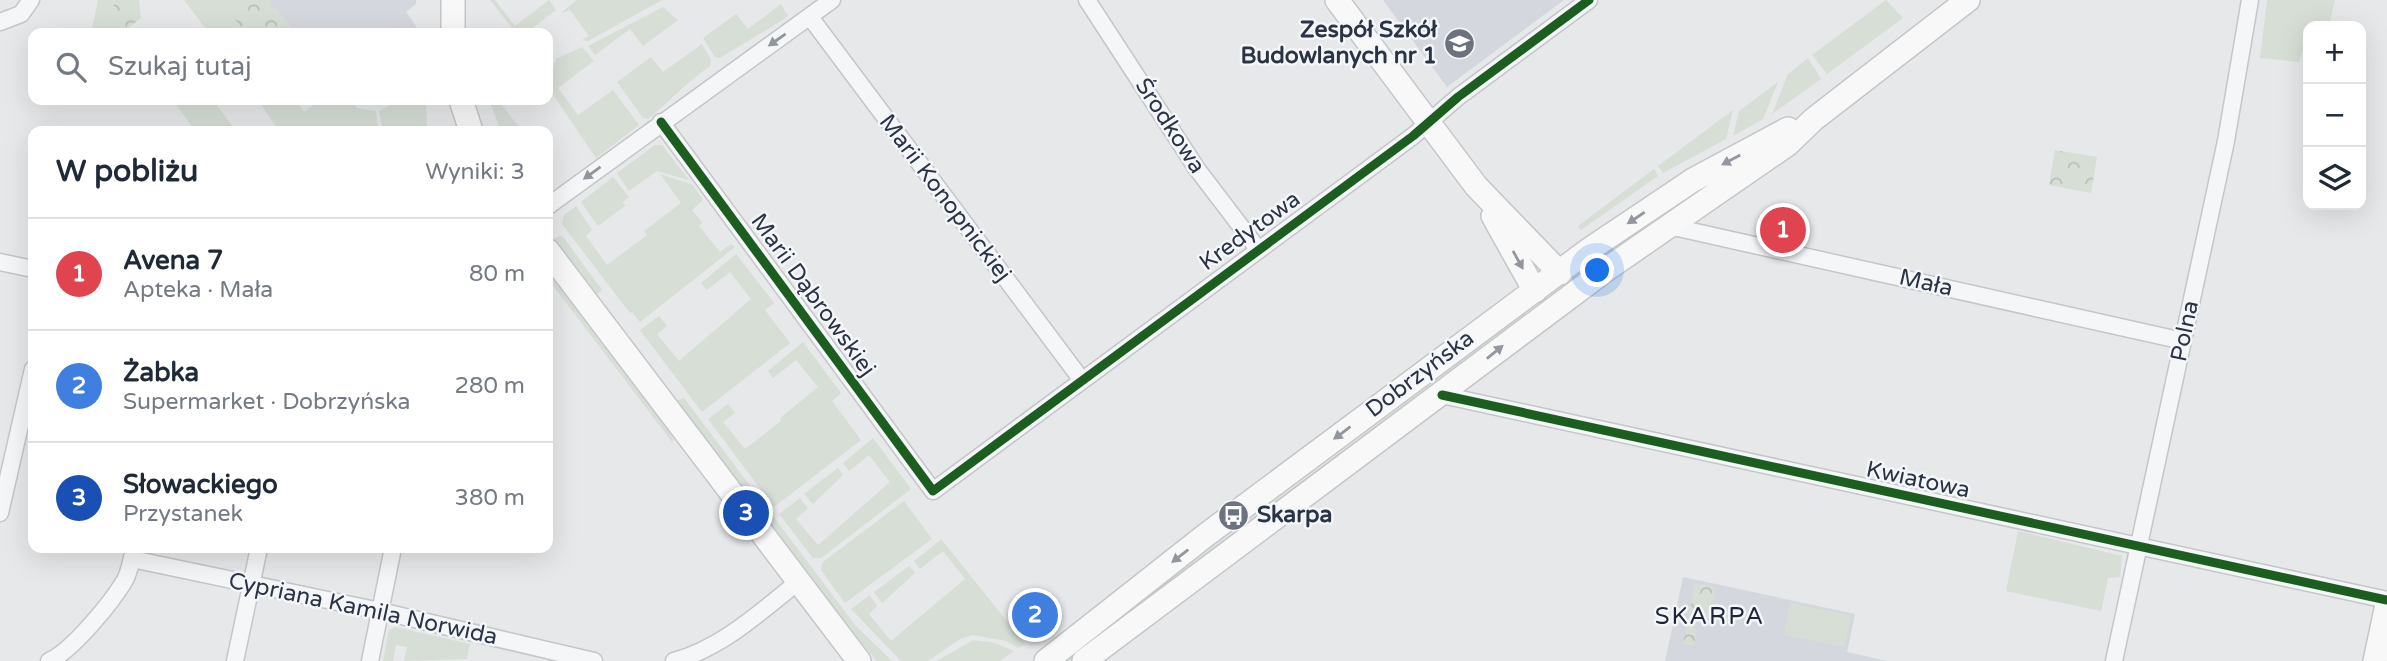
<!DOCTYPE html>
<html lang="pl">
<head>
<meta charset="utf-8">
<style>
	body { margin:0; font-family:"Varela Round",sans-serif; background:#f2f2f3; color:#1f2937 }
	.controls { position:absolute; right:21px; top:21px; display:grid; overflow:hidden; border-radius:14px; box-shadow:0 7px 28px #0002 }
	.controls button { width:63px; height:63px; display:grid; place-items:center; padding:0; border:0; border-bottom:2px solid #e0e1e3; background:#fff; color:#1f2937; font:35px sans-serif }
	.you { position:absolute; left:1598px; top:271px; width:24px; height:24px; margin:-18px; border:5px solid #fff; border-radius:50%; background:#1a73e8; box-shadow:0 0 0 10px #1a73e833 }
	.badge { display:grid; place-items:center; width:46px; height:46px; border-radius:50%; background:#111827; color:#fff; font-size:23px; font-weight:700 }
	.pin { position:absolute; translate:-50% -50%; border:4px solid #fff; box-shadow:0 2px 7px #0006 }
	.list { margin:0; padding:0; list-style:none }
	h2 { display:flex; justify-content:space-between; align-items:center; height:91px; margin:0; padding:0 28px; font-size:30px }
	h2 small { font-size:23px; font-weight:400; color:#747a83 }
	.list li { display:grid; grid-template-columns:46px 1fr auto; gap:21px; align-items:center; box-sizing:border-box; height:112px; padding:0 28px; border-top:2px solid #e0e1e3 }
	.list b { display:block; font-size:26px; white-space:nowrap }
	.list p { margin:0; font-size:23px; white-space:nowrap; color:#747a83 }
	.list em { font-size:23px; font-style:normal; color:#747a83 }
	.icon { flex:none; width:38px; height:38px; fill:none; stroke:currentColor; stroke-width:2; stroke-linecap:round; stroke-linejoin:round }
	.map { position:relative; flex:none; width:2387px; height:661px; overflow:hidden }
	.search { position:absolute; background:#fff; box-shadow:0 7px 28px #0002; left:28px; top:28px; width:525px; height:77px; display:flex; align-items:center; gap:18px; box-sizing:border-box; padding:0 24px; border-radius:14px; color:#747a83; font-size:26px }
	.panel { position:absolute; background:#fff; box-shadow:0 7px 28px #0002; left:28px; top:126px; width:525px; height:427px; border-radius:14px }
	.map>svg:first-child { display:block }
</style>
</head>
<body>
<div class="map">
<svg width="2387" height="661" viewBox="0 0 2387 661">
	<defs>
		<pattern id="park-crowns" width="20" height="18" patternUnits="userSpaceOnUse" patternTransform="scale(1.75)"><rect width="20" height="18" fill="#d6ded6"/><path d="M2 6a3 3 0 1 1 6 0M12 15a3 3 0 1 1 6 0" fill="none" stroke="#b8bfb9"/></pattern>
	</defs>
	<rect width="100%" height="100%" fill="#e6e8ea"/>
	<path fill="#d4d7dd" d="M213 0H416V4L406 12 416 26V33H239Z
		M1383 0H1564L1447 87Z
		M1683 577 1855 614 1847 652 1887 661H1665Z"/>
	<path fill="#d6ded6" d="M98 0H115L107 33H91Z
		M184 0H229L224 5 241 27 270 5 274 10 245 33H209Z
		M490 0H495L515 26 549 0 556 10 526 33H516Z
		M577 0H662L588 41 582 40 589 36 570 10 561 13Z
		M1886 0 1903 18 1827 74 1812 55Z
		M2267 0H2335L2329 26H2308V50L2303 49 2299 62 2260 58Z
		M781 4 788 16C765 32 743 43 720 58L715 57 703 38 736 14 748 29Z
		M663 7 678 20 643 46 630 29 595 55 588 46Z
		M702 44 711 60 710 66C687 82 670 101 648 119L643 118 617 82 651 57 663 72Z
		M582 47 594 61 558 88 578 115 613 90 639 125 596 158 548 87 556 59Z
		M1808 58 1821 79 1772 114 1788 74Z
		M1778 82 1763 119 1733 136 1739 111Z
		M173 100H213L235 130 195 131Z
		M258 100H295L304 112 320 100H351L357 108 376 111 378 131H279Z
		M400 100H426L427 131H383L379 111Z
		M489 100H498L522 131H501Z
		M1733 110 1726 139 1663 173 1658 166Z
		M655 145H662L689 180 657 171 629 191 617 173Z
		M1654 169 1658 176 1581 230 1578 226Z
		M660 174 693 185 703 200 692 210 702 222 699 226 720 252 731 244 735 247 640 322 632 312 630 313 562 224 564 215 576 206 592 230 586 236 607 265 647 235 644 231 681 203Z
		M613 177 629 197 623 202 625 206 598 226 581 202Z
		M561 236 564 238 602 290 597 294 554 238Z
		M736 254 774 303 765 310 790 343 702 412 640 330 659 316 667 326 657 334 679 361 751 299 730 272 707 290 701 283Z
		M548 271 665 426 674 440 672 442 548 279Z
		M1509 326 1512 330 1069 661H1061Z
		M803 342 841 393 832 401 861 440 774 507 708 419 728 404 735 413 723 422 745 449 781 421 780 418 818 387 796 360 773 378 768 371Z
		M684 398 855 625 892 661H877L849 629 676 401Z
		M873 438 911 489 821 558H813L779 514 800 498 808 508 796 519 818 545 890 482 869 455 849 471 843 463Z
		M838 468 843 475 813 504 804 494Z
		M904 501 932 539 845 603 821 570 823 562Z
		M2018 531 2122 556 2120 577 2108 578 2101 611 2006 591Z
		M942 539V540L1025 644 1018 648 1006 641 973 635 962 638 928 661H901L851 609 870 595 877 606 869 614 891 641 965 579 943 551 920 569 914 561Z
		M909 566 915 573 882 603 874 592Z
		M1790 603 1851 615 1845 647 1784 635Z
		M395 627 470 644 467 659 404 661 407 647 396 645 393 661H383L389 630Z
		M973 640 995 643 1014 651 1000 661H937Z"/>
	<path fill="url(#park-crowns)" d="M115 0H139L141 18 122 33H107Z
		M229 0H270L272 3 241 27 223 5Z
		M276 8 294 31 245 33V32Z
		M2055 150 2097 157 2091 193 2049 185Z
		M1695 583 1716 587 1713 605 1734 609 1731 624 1695 617 1693 628 1697 629 1694 646 1683 644Z"/>
	<g fill="none" stroke-linecap="round" stroke-linejoin="round">
		<defs>
			<path id="street" d="M1087 0 1197 169 1258 249
				M810 17 1081 379
				M0 22 21 14 31 0
				M661 122 933 491 1413 136 1458 97 1589 0
				M548 206 832 0
				M1669 226 2183 341
				M0 262 33 269
				M1442 395 2387 600
				M0 513 33 369
				M132 559 380 611 594 661
				M49 661C72 651 112 602 125 580 130 570 132 559 134 548
				M235 661 259 548
				M370 661 393 548
				M674 661C722 648 760 612 798 582
				M2114 661 2226 141 2250 0"/>
			<path id="secondary" d="M453 0V33
				M1337 0 1476 186 1560 273
				M461 100 471 131
				M1493 216 1535 291
				M548 251 859 661
				M1046 661 1206 535 1590 249 1693 180 1788 129
				M1084 661 1607 269 1788 144 1814 119 1968 0
				M2375 661 2387 605"/>
		</defs>
		<use href="#street" stroke="#c4c6c8" stroke-width="19"/>
		<use href="#secondary" stroke="#c4c6c8" stroke-width="26"/>
		<use href="#street" stroke="#f5f6f7" stroke-width="16"/>
		<use href="#secondary" stroke="#f8f8f8" stroke-width="23"/>
		<defs>
			<path id="cycleway" d="M661 122 933 491 1413 136 1458 97 1589 0
				M1442 395 2387 600"/>
		</defs>
		<use href="#cycleway" stroke="#f4f6f9" stroke-width="13"/>
		<use href="#cycleway" stroke="#1b5e20" stroke-width="9"/>
	</g>
	<defs><path id="oneway-solid" d="M-6-.8H1V-3.2L6.5 0L1 3.2V.8H-6Z" transform="scale(1.75)"/></defs>
	<g fill="#90959e">
		<use href="#oneway-solid" transform="translate(777 40) rotate(145)"/>
		<use href="#oneway-solid" transform="translate(592 173) rotate(144)"/>
	</g>
	<g fill="#92969e">
		<use href="#oneway-solid" transform="translate(1731 160) rotate(152)"/>
		<use href="#oneway-solid" transform="translate(1636 218) rotate(146)"/>
		<use href="#oneway-solid" transform="translate(1518 260) rotate(61)"/>
		<use href="#oneway-solid" transform="translate(1495 352) rotate(-39)"/>
		<use href="#oneway-solid" transform="translate(1342 433) rotate(143)"/>
		<use href="#oneway-solid" transform="translate(1180 556) rotate(142)"/>
	</g>
	<defs>
		<symbol id="school-disc" viewBox="-11 -11 22 22"><circle r="9.5" fill="#6c737f" stroke="#f4f6f9"/><path d="M0-5L7-2L0 1L-7-2ZM-4 1L0 2.5L4 1V4Q0 6-4 4Z" fill="#fff"/></symbol>
		<symbol id="bus-disc" viewBox="-11 -11 22 22"><circle r="9.5" fill="#6c737f" stroke="#f4f6f9"/><path d="M-5-6H5V4H4V6H2V4H-2V6H-4V4H-5ZM-3.5-4V0h7V-4ZM-3.5 1.2v1.5H-2V1.2ZM2 1.2v1.5H3.5V1.2Z" fill="#fff"/></symbol>
	</defs>
	<g fill-rule="evenodd">
		<use href="#school-disc" x="1442" y="26" width="35" height="35"/>
		<use href="#bus-disc" x="1216" y="498" width="35" height="35"/>
	</g>
	<g text-anchor="middle" dominant-baseline="central" stroke-width="5" stroke-linejoin="round" paint-order="stroke">
		<g font-size="23" font-weight="bold" fill="#2b3445" stroke="#f4f6f9" text-anchor="end">
			<text x="1437" y="30">Zespół Szkół<tspan x="1437" dy="26">Budowlanych nr 1</tspan></text>
			<text x="1257" y="515" text-anchor="start">Skarpa</text>
		</g>
		<g font-size="23" fill="#2b3445" stroke="#f4f6f9">
			<text transform="translate(1170 126) rotate(57)">Środkowa</text>
			<text transform="translate(945 198) rotate(53)">Marii Konopnickiej</text>
			<text transform="translate(1250 231) rotate(-36)">Kredytowa</text>
			<text transform="translate(1926 283) rotate(13)">Mała</text>
			<text transform="translate(813 295) rotate(54)">Marii Dąbrowskiej</text>
			<text transform="translate(2185 331) rotate(-78)">Polna</text>
			<text transform="translate(1420 374) rotate(-37)">Dobrzyńska</text>
			<text transform="translate(1918 480) rotate(12)">Kwiatowa</text>
			<text transform="translate(363 609) rotate(12)">Cypriana Kamila Norwida</text>
		</g>
		<g font-size="24" letter-spacing="2" fill="#1d2536" stroke="#f4f6f9">
			<text x="1710" y="616">SKARPA</text>
		</g>
	</g>
</svg>
<div class="controls">
<button>+</button>
<button>−</button>
<button><svg class="icon" aria-label="layers" viewBox="0 0 24 24"><path d="M12 4l9 5-9 5-9-5zM3 14l9 5 9-5"/></svg></button>
</div>
<div class="you"></div>
<div class="pin badge" style="left:1783px;top:230px;background:#e0444e">1</div>
<div class="pin badge" style="left:1035px;top:615px;background:#3f7fe0">2</div>
<div class="pin badge" style="left:746px;top:513px;background:#1a4fb4">3</div>
<div class="search"><svg class="icon" aria-label="search" viewBox="0 0 24 24"><circle cx="10" cy="10" r="6"/><path d="M15 15l6 6"/></svg>Szukaj tutaj</div>
<section class="panel">
<h2>W pobliżu<small>Wyniki: 3</small></h2>
<ul class="list">
<li><span class="badge" style="background:#e0444e">1</span><div><b>Avena 7</b><p>Apteka · Mała</p></div><em>80 m</em></li>
<li><span class="badge" style="background:#3f7fe0">2</span><div><b>Żabka</b><p>Supermarket · Dobrzyńska</p></div><em>280 m</em></li>
<li><span class="badge" style="background:#1a4fb4">3</span><div><b>Słowackiego</b><p>Przystanek</p></div><em>380 m</em></li>
</ul>
</section>
</div>
</body>
</html>
